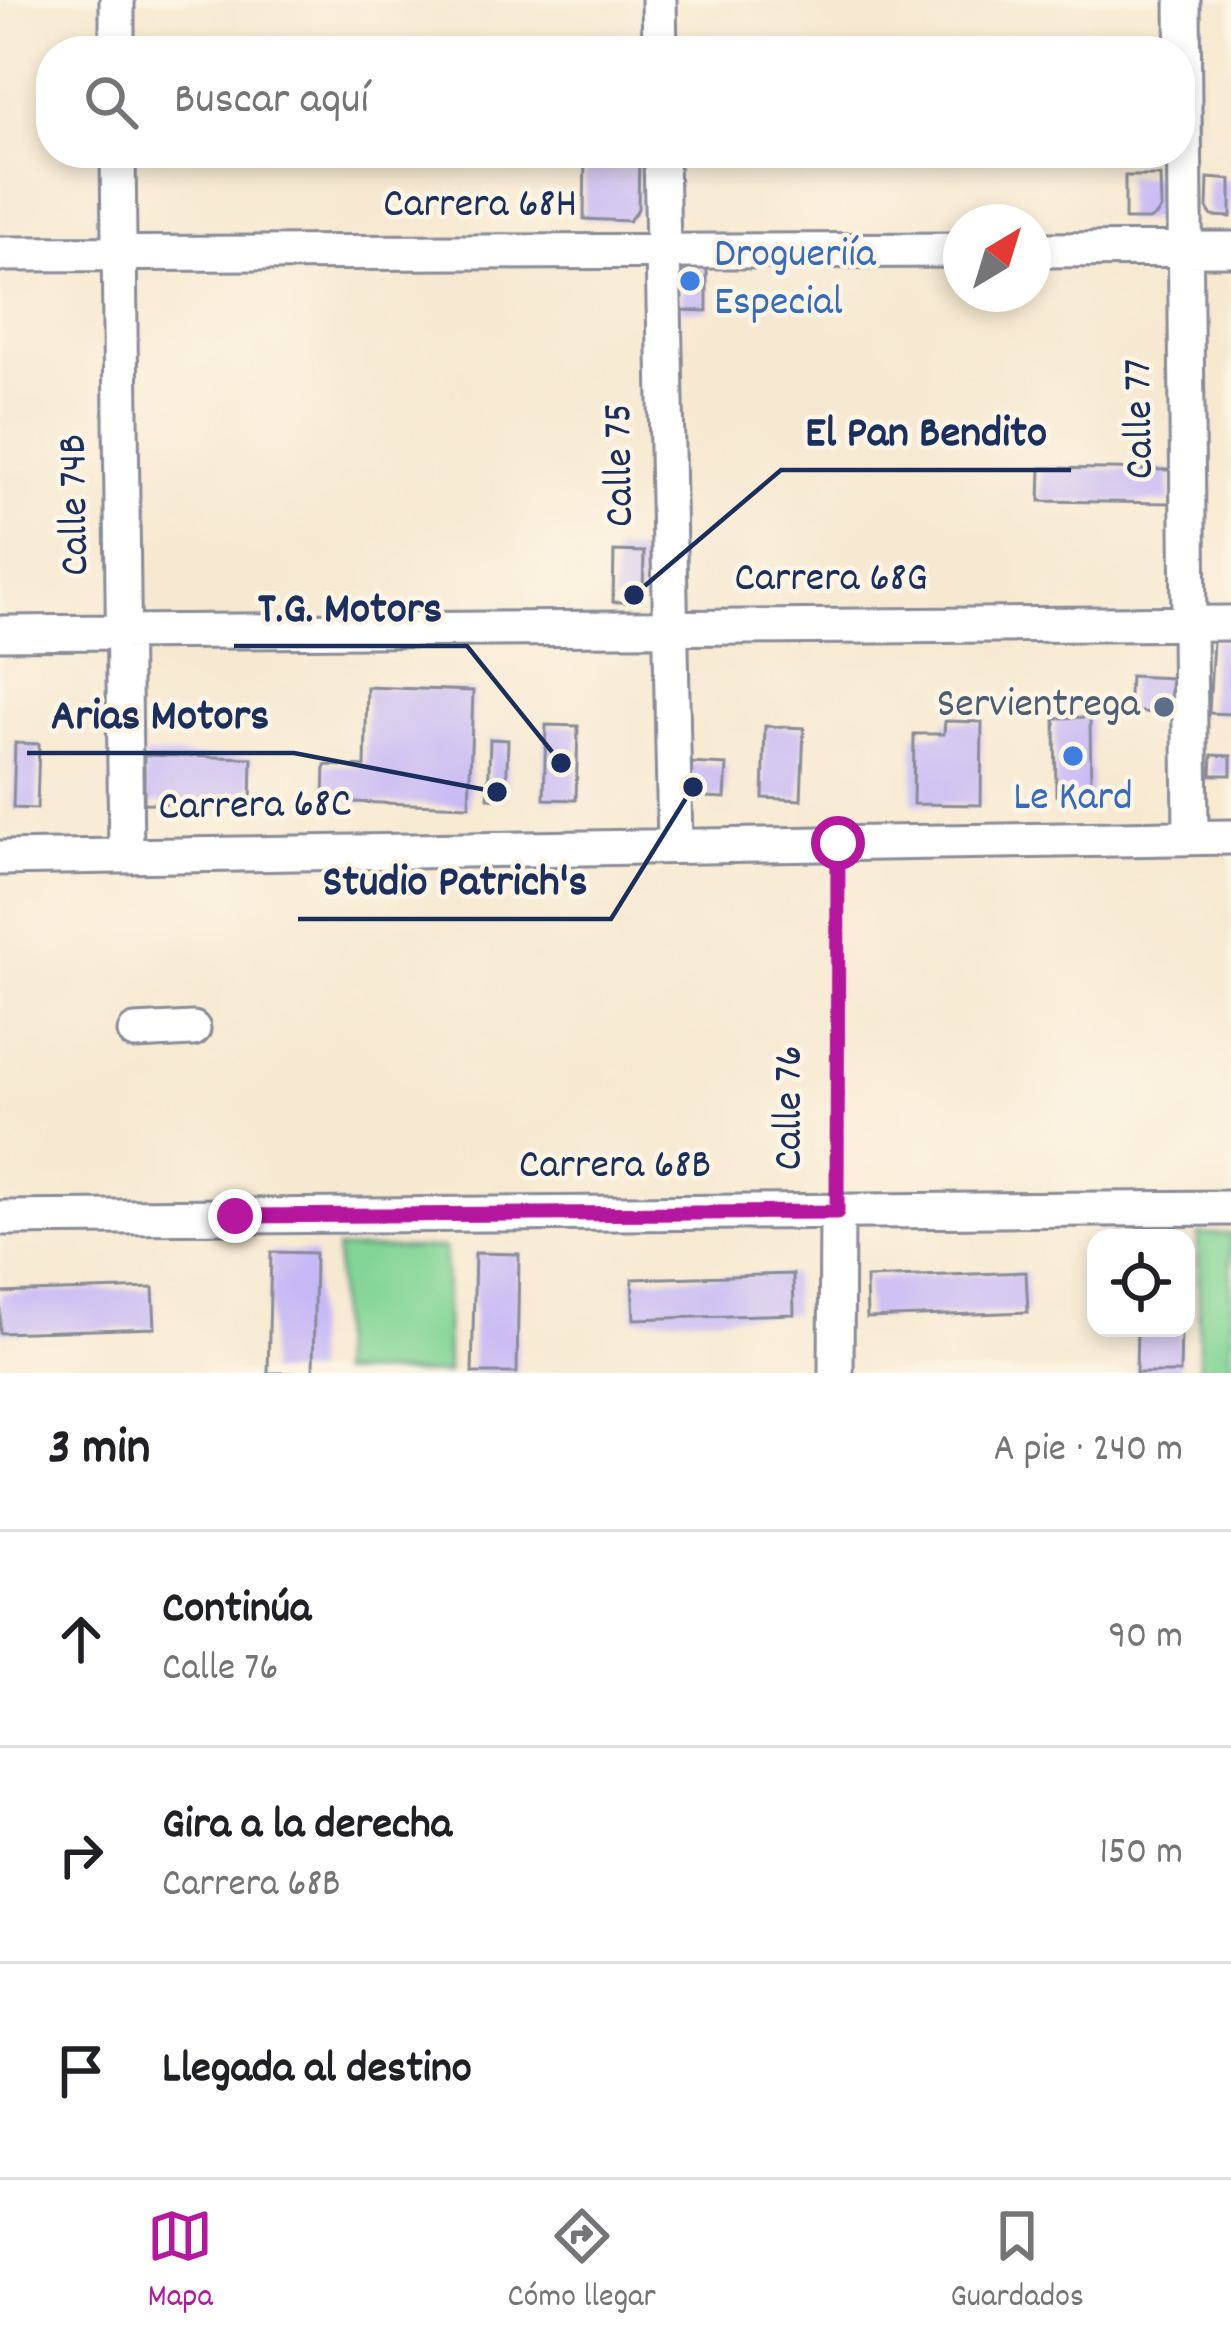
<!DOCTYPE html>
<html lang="es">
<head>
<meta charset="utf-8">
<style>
	body { margin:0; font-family:Dekko,sans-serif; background:#f2f2f2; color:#202124 }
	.controls { position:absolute; right:36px; bottom:36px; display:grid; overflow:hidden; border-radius:24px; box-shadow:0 6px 18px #0003 }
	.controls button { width:108px; height:108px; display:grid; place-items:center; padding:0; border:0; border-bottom:3px solid #e0e0e0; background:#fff; color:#202124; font:60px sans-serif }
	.compass { position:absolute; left:943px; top:204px; width:108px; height:108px; border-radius:50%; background:#fff; box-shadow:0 6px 18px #0003; rotate:38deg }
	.stop { position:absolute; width:36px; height:36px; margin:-27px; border:9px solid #b5179e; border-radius:50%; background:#fff }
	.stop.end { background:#b5179e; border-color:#fff; box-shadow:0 3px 12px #0008 }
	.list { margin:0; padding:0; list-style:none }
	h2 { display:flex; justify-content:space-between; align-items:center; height:156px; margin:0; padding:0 48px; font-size:51px }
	h2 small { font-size:39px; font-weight:400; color:#757577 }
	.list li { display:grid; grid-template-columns:78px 1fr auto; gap:36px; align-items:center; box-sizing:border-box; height:216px; padding:0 48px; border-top:3px solid #e0e0e0 }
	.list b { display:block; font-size:45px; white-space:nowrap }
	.list p { margin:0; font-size:39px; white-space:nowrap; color:#757577 }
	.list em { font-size:39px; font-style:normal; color:#757577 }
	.icon { flex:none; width:66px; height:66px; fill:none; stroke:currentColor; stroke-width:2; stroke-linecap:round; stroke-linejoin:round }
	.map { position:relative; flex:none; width:1231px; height:1373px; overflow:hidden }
	.search { position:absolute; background:#fff; box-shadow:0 6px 18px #0003; left:36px; right:36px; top:36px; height:132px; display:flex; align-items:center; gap:30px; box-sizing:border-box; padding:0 42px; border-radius:48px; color:#757577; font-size:45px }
	.sheet { height:804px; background:#fff }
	nav { display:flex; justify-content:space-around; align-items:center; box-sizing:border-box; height:168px; border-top:3px solid #e0e0e0; background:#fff; font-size:33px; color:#757577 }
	nav a { display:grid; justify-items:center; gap:6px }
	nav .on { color:#b5179e }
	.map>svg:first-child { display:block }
</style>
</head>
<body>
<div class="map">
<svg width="1231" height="1373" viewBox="0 0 1231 1373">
	<rect width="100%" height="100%" fill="#fcf5e5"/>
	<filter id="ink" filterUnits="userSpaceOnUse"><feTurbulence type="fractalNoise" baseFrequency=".00833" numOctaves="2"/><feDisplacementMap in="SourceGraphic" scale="24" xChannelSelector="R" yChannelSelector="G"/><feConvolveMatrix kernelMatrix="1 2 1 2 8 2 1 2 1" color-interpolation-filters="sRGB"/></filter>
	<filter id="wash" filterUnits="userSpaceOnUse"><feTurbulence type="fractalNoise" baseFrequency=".004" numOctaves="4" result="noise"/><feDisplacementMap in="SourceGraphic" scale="48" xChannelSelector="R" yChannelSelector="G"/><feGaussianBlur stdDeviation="2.7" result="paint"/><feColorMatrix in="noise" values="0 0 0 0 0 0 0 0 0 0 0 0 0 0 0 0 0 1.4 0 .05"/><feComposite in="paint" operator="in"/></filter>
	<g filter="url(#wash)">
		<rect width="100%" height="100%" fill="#f7e9d1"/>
		<path fill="#83d596" stroke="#4f827a" stroke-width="3" d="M1198 1234H1231V1373H1199Z
			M445 1248 447 1373H338L337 1249Z"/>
		<g id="blocks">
			<path fill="#c6b8f5" d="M585 153H639L638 209 629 221 584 219Z
				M1125 176H1160L1161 208 1157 215 1149 220H1125Z
				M1208 178 1231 180V217L1212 216 1207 208Z
				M688 268H707V311L681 310 682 275Z
				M1041 468 1170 470V503L1040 501Z
				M614 551 644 552 643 594 638 602H613Z
				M1213 640 1231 641V714L1209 713Z
				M1130 676 1172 678 1169 714 1128 711Z
				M367 687 473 691 469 806 324 801 325 765 365 767Z
				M1090 717 1091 795H1056L1055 718Z
				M945 721 982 722 981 805 913 804 914 734H944Z
				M546 725 578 726 576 800 544 799Z
				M765 726 804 728 801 800 763 798Z
				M490 739 508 740 506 799 488 798Z
				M15 743 39 744 37 809 13 808Z
				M144 755 252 758 251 805 144 803Z
				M1212 755 1231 756V775H1211Z
				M688 763 727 765 725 798 686 796Z
				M271 1252 315 1253 313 1373H268Z
				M475 1253 519 1254 517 1373H472Z
				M1026 1272 1028 1312 867 1318 866 1278Z
				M793 1274 794 1314 634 1319 632 1279Z
				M153 1288 155 1328 0 1333V1293Z
				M1137 1328H1181L1180 1373H1136Z"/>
		</g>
	</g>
	<g filter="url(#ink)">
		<use href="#blocks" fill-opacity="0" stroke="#898c98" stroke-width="3"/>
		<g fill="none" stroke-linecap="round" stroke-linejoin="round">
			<defs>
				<path id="minor" d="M117 0V51
					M659 0 660 51
					M1183 0 1191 837
					M118 153 126 856
					M661 153 675 846
					M1033 250 1231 249
					M0 254 961 250
					M0 633 1231 623
					M0 858 1231 837
					M135 1032 193 1029
					M0 1218 1231 1208
					M836 1373 837 1212"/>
			</defs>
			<use href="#minor" stroke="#898c98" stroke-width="39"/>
			<path stroke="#898c98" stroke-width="4.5" stroke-dasharray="3 9" stroke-linecap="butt" d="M837 1182 838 875"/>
			<use href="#minor" stroke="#fff" stroke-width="33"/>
		</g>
	</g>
	<g fill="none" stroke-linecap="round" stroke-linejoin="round" filter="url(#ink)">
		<path stroke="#b5179e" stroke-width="15" d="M235 1216 837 1212 838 843"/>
	</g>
	<g fill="#3f7fe0" stroke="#fcf5e5" stroke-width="4.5">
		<circle cx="690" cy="281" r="12"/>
		<circle cx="1073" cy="756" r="12"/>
	</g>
	<circle fill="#5c6f8a" stroke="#fcf5e5" stroke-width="4.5" cx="1164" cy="707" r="12"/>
	<g text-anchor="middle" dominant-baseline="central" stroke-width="9" stroke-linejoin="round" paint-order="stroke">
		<g font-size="42" fill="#1b2f5e" stroke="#fcf5e5">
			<text x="480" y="207">Carrera 68H</text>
			<text transform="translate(1142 419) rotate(-91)">Calle 77</text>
			<text transform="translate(622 465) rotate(-91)">Calle 75</text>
			<text transform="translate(77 505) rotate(-91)">Calle 74B</text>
			<text x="831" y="581">Carrera 68G</text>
			<text transform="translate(255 808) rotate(-1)">Carrera 68C</text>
			<text transform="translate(792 1108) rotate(-90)">Calle 76</text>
			<text x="615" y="1168">Carrera 68B</text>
		</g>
		<g font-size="42" fill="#366cbe" stroke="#fcf5e5" text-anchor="start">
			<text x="714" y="257">Drogueriía<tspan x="714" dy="48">Especial</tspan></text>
			<text x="1073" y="800" text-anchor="middle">Le Kard</text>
		</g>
		<g font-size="42" fill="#4e5e75" stroke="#fcf5e5" text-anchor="end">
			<text x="1140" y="707">Servientrega</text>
		</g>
	</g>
	<path fill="none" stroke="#1b2f5e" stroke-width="4.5" d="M634 595L781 470H1071M561 763L467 646H234M497 792L294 753H27M693 787L611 919H298"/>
	<g fill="#1b2f5e" stroke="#fcf5e5" stroke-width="4.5">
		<circle cx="634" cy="595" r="12"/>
		<circle cx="561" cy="763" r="12"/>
		<circle cx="497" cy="792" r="12"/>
		<circle cx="693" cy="787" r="12"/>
	</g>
	<g font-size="45" text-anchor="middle" font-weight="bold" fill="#1b2f5e" stroke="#fcf5e5" stroke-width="9" stroke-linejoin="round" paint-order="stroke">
		<text x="926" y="445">El Pan Bendito</text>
		<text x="350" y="621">T.G. Motors</text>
		<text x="160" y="728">Arias Motors</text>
		<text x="455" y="894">Studio Patrich's</text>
	</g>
</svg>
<div class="controls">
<button><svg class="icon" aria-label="locate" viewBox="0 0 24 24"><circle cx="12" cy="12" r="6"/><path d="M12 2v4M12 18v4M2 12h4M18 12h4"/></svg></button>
</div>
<svg class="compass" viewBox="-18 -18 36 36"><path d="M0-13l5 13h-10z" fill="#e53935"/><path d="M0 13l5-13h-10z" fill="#757577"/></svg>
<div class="stop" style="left:838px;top:843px"></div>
<div class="stop end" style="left:235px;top:1216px"></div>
<div class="search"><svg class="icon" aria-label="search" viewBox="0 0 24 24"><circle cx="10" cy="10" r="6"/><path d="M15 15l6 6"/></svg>Buscar aquí</div>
</div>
<section class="sheet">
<h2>3 min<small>A pie · 240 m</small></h2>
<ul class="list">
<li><svg class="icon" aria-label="ahead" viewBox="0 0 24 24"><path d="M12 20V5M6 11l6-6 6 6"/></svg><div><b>Continúa</b><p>Calle 76</p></div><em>90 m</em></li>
<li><svg class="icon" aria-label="right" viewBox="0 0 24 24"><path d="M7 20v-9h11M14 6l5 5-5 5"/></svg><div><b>Gira a la derecha</b><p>Carrera 68B</p></div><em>150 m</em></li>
<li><svg class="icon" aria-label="arrive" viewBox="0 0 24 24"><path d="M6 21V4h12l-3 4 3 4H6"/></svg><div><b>Llegada al destino</b></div></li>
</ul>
</section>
<nav>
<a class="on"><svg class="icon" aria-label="map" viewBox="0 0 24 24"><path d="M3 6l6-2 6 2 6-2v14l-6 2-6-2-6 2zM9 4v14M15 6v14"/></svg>Mapa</a>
<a><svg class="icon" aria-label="directions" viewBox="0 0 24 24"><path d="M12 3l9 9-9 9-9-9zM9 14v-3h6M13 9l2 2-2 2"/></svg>Cómo llegar</a>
<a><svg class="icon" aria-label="saved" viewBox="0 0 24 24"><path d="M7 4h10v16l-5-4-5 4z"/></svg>Guardados</a>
</nav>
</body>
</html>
